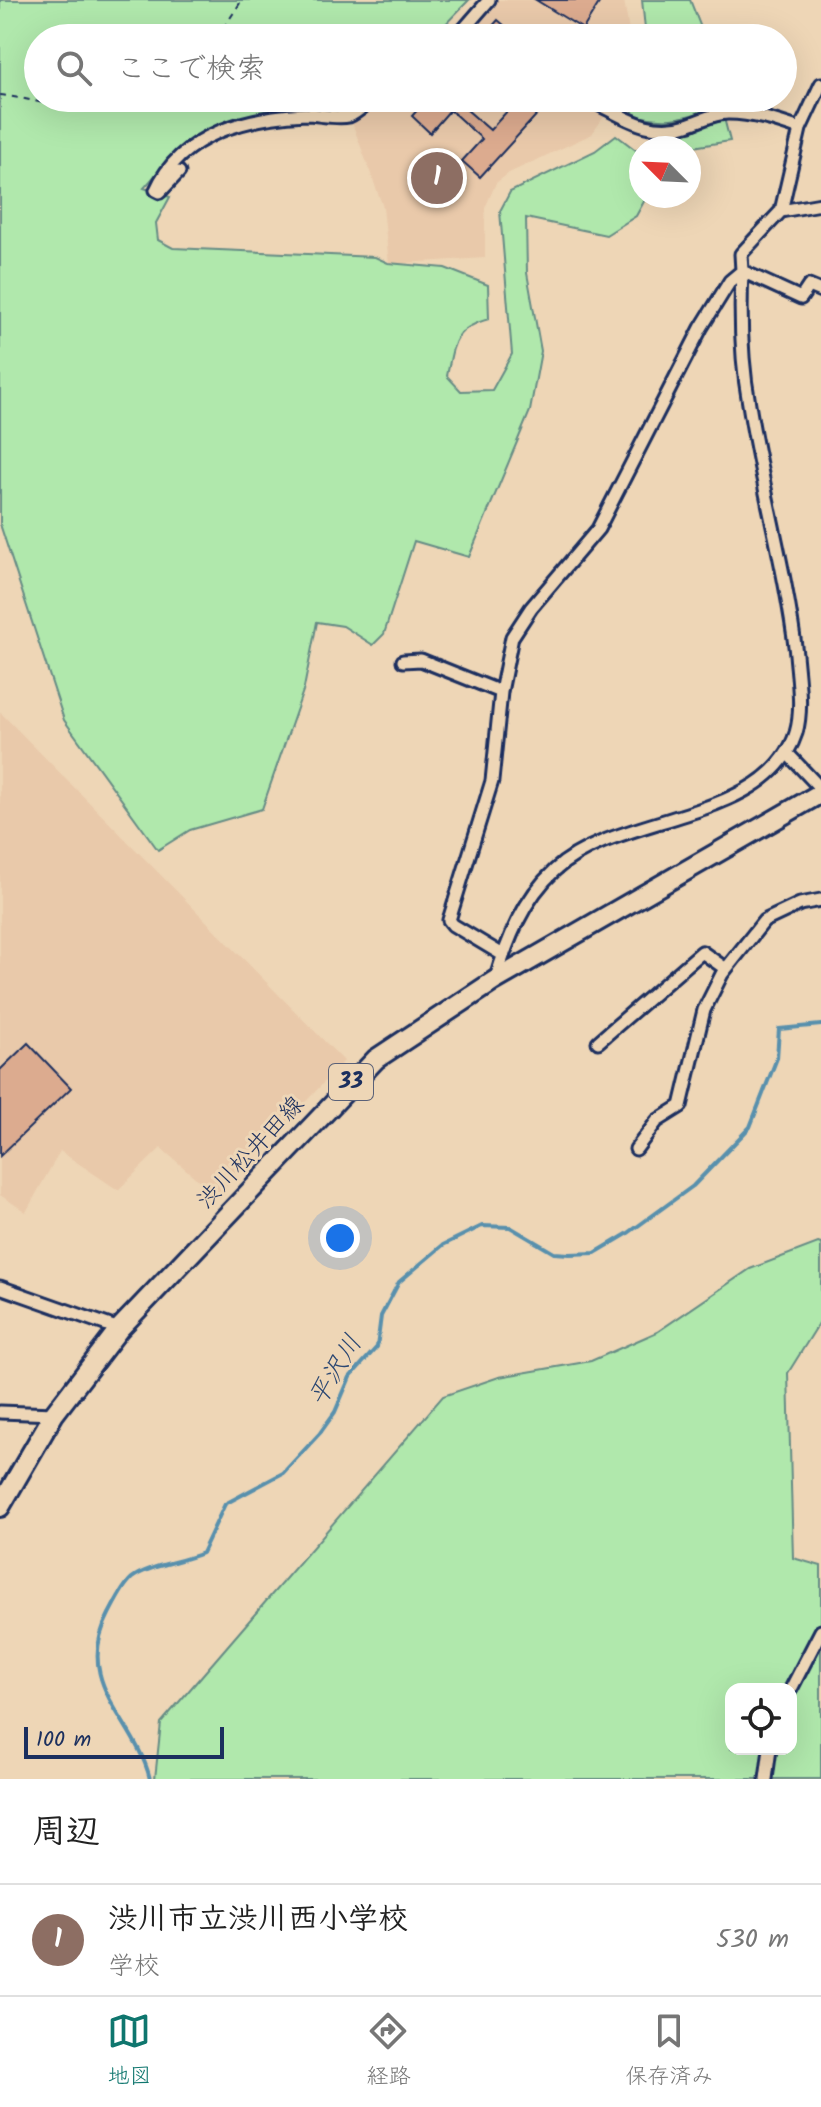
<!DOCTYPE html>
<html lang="ja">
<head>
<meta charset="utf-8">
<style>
	body { margin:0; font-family:Kalam,"Klee One",sans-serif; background:#f2f2f2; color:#222 }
	.controls { position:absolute; right:24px; bottom:24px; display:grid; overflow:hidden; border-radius:16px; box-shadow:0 8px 32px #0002 }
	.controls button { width:72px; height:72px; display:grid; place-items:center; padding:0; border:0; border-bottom:2px solid #e0e0e0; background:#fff; color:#222; font:40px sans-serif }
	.compass { position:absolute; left:629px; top:136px; width:72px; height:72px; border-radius:50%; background:#fff; box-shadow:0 8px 32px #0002; rotate:294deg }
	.scale { position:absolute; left:24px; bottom:20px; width:200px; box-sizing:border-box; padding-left:8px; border:4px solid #1b2f5e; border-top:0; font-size:22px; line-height:28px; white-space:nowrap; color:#1b2f5e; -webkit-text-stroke:6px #eed6b6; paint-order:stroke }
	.you { position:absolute; left:340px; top:1238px; width:28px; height:28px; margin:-20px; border:6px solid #fff; border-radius:50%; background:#1a73e8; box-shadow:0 0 0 12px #1a73e833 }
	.badge { display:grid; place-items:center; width:52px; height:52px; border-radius:50%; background:#0f766e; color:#fff; font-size:26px; font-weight:700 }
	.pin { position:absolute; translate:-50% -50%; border:4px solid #fff; box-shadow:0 2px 8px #0006 }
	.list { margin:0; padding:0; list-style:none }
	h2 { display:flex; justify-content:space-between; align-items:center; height:104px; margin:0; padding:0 32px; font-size:34px }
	h2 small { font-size:26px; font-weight:400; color:#767676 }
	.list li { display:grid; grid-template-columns:52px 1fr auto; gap:24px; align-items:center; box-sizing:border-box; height:112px; padding:0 32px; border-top:2px solid #e0e0e0 }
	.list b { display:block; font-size:30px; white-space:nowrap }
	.list p { margin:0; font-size:26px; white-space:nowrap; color:#767676 }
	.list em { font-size:26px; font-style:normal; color:#767676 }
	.icon { flex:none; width:44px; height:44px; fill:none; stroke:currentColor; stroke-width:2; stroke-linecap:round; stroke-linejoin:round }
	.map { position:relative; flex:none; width:821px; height:1779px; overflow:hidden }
	.search { position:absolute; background:#fff; box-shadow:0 8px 32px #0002; left:24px; right:24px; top:24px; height:88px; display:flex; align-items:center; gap:20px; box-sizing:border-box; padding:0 28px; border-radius:44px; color:#767676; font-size:30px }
	.sheet { height:216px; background:#fff }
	nav { display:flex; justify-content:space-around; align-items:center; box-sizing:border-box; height:112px; border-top:2px solid #e0e0e0; background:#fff; font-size:22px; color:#767676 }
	nav a { display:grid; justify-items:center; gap:4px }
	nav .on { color:#0f766e }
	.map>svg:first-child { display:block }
</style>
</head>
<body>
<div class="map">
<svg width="821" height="1779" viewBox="0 0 821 1779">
	<rect width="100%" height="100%" fill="#eed6b6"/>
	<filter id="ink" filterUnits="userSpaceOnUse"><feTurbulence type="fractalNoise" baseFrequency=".0125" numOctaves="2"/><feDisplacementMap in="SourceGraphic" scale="16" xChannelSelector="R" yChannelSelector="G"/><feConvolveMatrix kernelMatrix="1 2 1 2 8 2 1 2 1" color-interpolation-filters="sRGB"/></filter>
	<g filter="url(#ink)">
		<path fill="#e9c9aa" d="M495 0H624L630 38H461Z
			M382 98H617L592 134 509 173 496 183 485 208V258L389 264 383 207 351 120Z
			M0 712 344 1061 217 1196 161 1148 118 1190 60 1151 26 1212 0 1195Z"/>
		<path fill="#b0e8ac" stroke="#668c85" stroke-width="2" fill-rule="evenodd" d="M0 0H469L432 38H38V98H366L346 114C314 110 220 123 193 139 174 150 159 172 144 188L170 197 156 223 158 240 173 248 375 257 388 263 445 268 488 285 489 319C453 329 454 342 447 376L461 391 492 390 512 354 500 211 510 192 595 151 616 135 641 154V196H647L636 216 606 235 526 218 527 273 541 351 530 411 469 557 414 541 384 634 373 645 343 626 317 622 304 688 262 809 190 830 158 850 64 720 0 524Z
			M642 0H690L705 38H646Z
			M636 98H726V106C685 115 677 125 632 115Z
			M724 118 730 141 687 148H651C669 133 700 123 724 118Z
			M818 1243 821 1244V1320L788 1373 793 1558 821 1566V1779H155L161 1723 443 1396 499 1377 591 1361 657 1332 750 1269ZM731 1689H791V1749H731Z"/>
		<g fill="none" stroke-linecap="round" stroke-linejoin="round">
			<path stroke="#5990ad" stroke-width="4" d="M150 1779C135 1718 72 1684 109 1614 115 1603 122 1587 132 1578 147 1566 182 1562 202 1553L225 1504 283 1473 320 1433 335 1412 350 1377 377 1347 381 1316 399 1282 443 1245 482 1226 510 1227 554 1253 570 1254 595 1253 627 1234 693 1186 750 1127 777 1058 779 1029 821 1025"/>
		</g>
		<path fill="#dcab8f" stroke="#1b2f5e" stroke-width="2" d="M536 0H601L583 29Z
			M498 20 519 38H482Z
			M428 98H461L458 102 490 130 519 98H552L480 177 462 161 482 139 450 110 430 133 412 116Z
			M28 1043 71 1088 0 1156V1070Z"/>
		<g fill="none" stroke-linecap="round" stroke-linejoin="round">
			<defs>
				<path id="minor" d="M456 38 489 0
					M600 105C629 120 653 136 687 125 700 121 714 113 728 113 753 113 777 121 800 129
					M179 172 160 192 156 190C181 133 249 117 305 114 318 114 337 119 349 116 357 113 367 103 374 98
					M781 211 821 204
					M403 661 421 660 501 692
					M787 753 821 789
					M503 955 453 925 449 920 492 781 501 692 512 637 531 608 598 529 701 328 730 281 742 271 741 254 781 211 800 129 821 84
					M495 981C507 941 523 899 555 870 618 812 767 823 796 733 803 709 798 679 796 654 786 570 762 488 749 404 741 360 740 315 742 271L801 298 809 286 821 291
					M598 1042 702 952 726 969
					M636 1149 657 1121 681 1106 704 1010 722 974 764 921 800 904 821 900
					M0 1287 119 1329
					M0 1412 54 1414
					M791 1689 821 1631
					M766 1779 770 1749"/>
				<path id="primary" d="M0 1507 54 1414 119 1329 376 1059 494 981 821 793"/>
			</defs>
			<use href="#minor" stroke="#1b2f5e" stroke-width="17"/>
			<use href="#primary" stroke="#1b2f5e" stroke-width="24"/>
			<path stroke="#1b2f5e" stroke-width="2" stroke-dasharray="6 6" stroke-linecap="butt" d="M217 38 242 0
				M0 95C53 101 106 127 155 98"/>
			<use href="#minor" stroke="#eed6b6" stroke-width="11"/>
			<use href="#primary" stroke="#eed6b6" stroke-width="18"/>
		</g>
	</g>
	<g text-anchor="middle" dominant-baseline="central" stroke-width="6" stroke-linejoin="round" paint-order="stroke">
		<rect fill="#eed6b6" stroke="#5a6178" stroke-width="2" x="329" y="1064" width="44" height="36" rx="6"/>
		<g font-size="22" font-weight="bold" fill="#1b2f5e">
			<text x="351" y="1082">33</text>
		</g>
		<g font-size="24" fill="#1b2f5e" stroke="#eed6b6">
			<text transform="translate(251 1153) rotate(-47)">渋川松井田線</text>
		</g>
		<g font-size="26" font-style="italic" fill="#2b4772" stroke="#eed6b6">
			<text transform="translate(336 1371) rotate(-59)">平沢川</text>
		</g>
	</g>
</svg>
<div class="controls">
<button><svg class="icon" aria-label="locate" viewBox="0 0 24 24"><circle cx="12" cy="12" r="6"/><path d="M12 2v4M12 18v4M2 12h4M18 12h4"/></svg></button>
</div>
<svg class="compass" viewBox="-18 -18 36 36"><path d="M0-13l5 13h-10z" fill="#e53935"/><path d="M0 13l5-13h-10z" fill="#767676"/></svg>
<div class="scale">100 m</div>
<div class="you"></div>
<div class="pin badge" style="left:437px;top:178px;background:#8d6e63">1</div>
<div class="search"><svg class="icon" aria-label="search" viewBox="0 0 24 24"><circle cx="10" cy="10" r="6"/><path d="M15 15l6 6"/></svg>ここで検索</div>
</div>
<section class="sheet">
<h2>周辺<small></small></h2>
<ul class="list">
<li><span class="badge" style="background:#8d6e63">1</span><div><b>渋川市立渋川西小学校</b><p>学校</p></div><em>530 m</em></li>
</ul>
</section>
<nav>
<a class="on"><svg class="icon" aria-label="map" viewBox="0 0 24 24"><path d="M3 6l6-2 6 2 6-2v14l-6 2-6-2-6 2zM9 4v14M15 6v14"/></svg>地図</a>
<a><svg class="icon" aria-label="directions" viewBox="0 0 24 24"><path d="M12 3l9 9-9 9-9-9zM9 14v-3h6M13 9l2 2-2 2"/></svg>経路</a>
<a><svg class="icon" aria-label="saved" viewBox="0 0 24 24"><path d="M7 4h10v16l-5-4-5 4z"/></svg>保存済み</a>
</nav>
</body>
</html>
